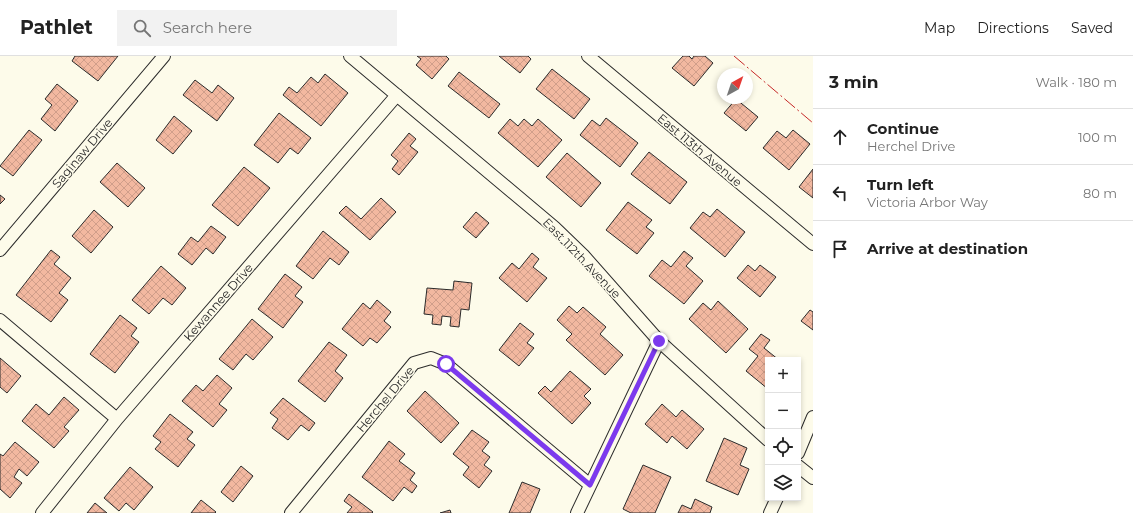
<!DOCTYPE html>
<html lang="en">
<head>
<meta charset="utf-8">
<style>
	body { margin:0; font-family:Montserrat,sans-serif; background:#f2f2f2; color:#222 }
	.controls { position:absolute; right:12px; bottom:12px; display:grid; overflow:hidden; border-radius:0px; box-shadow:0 2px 6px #0003 }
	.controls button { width:36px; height:36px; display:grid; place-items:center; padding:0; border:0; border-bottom:1px solid #e0e0e0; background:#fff; color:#222; font:20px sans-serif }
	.compass { position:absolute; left:717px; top:12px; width:36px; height:36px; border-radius:50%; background:#fff; box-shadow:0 2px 6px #0003; rotate:40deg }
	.stop { position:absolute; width:12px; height:12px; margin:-9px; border:3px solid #7c3aed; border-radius:50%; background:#fff }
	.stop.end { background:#7c3aed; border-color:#fff; box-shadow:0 1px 4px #0008 }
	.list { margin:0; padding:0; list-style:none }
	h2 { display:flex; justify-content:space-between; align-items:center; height:52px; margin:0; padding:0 16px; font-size:17px }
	h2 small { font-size:13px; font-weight:400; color:#767676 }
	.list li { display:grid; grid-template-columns:26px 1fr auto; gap:12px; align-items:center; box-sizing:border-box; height:56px; padding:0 16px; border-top:1px solid #e0e0e0 }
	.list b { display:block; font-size:15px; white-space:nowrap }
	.list p { margin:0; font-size:13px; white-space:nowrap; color:#767676 }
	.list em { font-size:13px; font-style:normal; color:#767676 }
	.icon { flex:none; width:22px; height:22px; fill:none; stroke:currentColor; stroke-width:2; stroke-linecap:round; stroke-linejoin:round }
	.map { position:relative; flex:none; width:813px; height:457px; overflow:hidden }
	header { display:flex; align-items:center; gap:24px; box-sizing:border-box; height:56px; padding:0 20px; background:#fff; border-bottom:1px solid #e0e0e0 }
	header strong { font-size:19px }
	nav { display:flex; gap:22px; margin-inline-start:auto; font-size:14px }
	.search { width:280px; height:36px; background:#f2f2f2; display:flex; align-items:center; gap:10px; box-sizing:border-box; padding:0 14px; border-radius:0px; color:#767676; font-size:15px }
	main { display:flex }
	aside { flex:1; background:#fff }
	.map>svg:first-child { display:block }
</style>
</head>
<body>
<header>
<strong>Pathlet</strong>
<div class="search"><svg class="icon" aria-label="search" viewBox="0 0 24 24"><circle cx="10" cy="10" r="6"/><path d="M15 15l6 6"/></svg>Search here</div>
<nav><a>Map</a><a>Directions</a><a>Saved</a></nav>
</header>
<main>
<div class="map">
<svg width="813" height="457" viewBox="0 0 813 457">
	<defs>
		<pattern id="building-cross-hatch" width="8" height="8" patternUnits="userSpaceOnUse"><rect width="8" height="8" fill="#f2b8a0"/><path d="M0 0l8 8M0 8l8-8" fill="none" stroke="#d09e8a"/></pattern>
	</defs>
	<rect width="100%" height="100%" fill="#fdfbea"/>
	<path fill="url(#building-cross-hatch)" stroke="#2b2b2b" d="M75 0H118L98 25 72 5Z
		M417 0H446L449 3 432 23 416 9 421 3Z
		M499 0H528L531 3 520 17Z
		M683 0H689L692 3 694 0H705L713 7 694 30 672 12Z
		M552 13 590 43 574 63 536 33Z
		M459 16 500 48 489 62 448 30Z
		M325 18 348 37 321 70 283 39 289 31 297 37 311 21 318 27Z
		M195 24 212 37 218 29 234 42 217 65 183 39Z
		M57 28 78 45 55 75 41 63 52 49 45 43Z
		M736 43 758 61 746 75 724 57Z
		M279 57 311 82 298 98 290 92 278 107 254 89Z
		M174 60 192 75 173 98 156 84Z
		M606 62 638 87 620 111 580 79 592 64 600 70Z
		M510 63 518 70 524 63 532 70 538 63 562 84 538 111 498 77Z
		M29 74 42 84 13 120 0 110Z
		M793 74 810 88 789 114 763 92 777 75 786 82Z
		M409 77 416 83 410 90 418 96 399 119 392 113 398 105 391 99Z
		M649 96 687 126 670 148 631 118Z
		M567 97 601 127 581 151 546 121Z
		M117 107 145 132 128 151 100 126Z
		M244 111 270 132 238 170 212 149Z
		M813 113V142L799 131Z
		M0 139 5 143 0 148Z
		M381 142 396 156 370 184 339 157 346 150 361 163Z
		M628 146 652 164 646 171 654 177 637 198 606 174Z
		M717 153 745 176 725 201 690 172 703 156 710 161Z
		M94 154 113 171 91 197 72 180Z
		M476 156 489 167 476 182 463 171Z
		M211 170 226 181 213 198 206 192 192 209 178 198 191 181 198 186Z
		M323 175 349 196 339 209 330 202 313 223 296 210Z
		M51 194 60 201 54 208 71 222 59 237 68 244 51 266 16 239Z
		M684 195 693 202 686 210 703 225 684 248 649 220 662 204 671 211Z
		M532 197 539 203 533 211 547 222 527 246 499 222 512 207 519 213Z
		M748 209 755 215 760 209 776 221 760 241 737 222Z
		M161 210 186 232 172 249 163 242 149 258 132 244Z
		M285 218 302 231 295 240 303 246 283 272 258 253Z
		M454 225 472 227 469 254 461 253 459 271 450 270 451 261 442 260 441 269 432 268 433 259 424 258 427 232 453 234Z
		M377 244 391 256 384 265 391 271 377 287 370 282 363 290 342 273 363 247 370 253Z
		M718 245 748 273 726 297 689 263 703 247 711 254Z
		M569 250 577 257 583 251 606 271 600 278 623 299 605 319 566 284 572 278 557 264Z
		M810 254 813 256V274L801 265Z
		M120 259 137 272 131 280 139 286 115 317 90 298Z
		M252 263 273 281 253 304 246 298 233 314 219 303Z
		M520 267 534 278 527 287 534 292 519 310 499 294Z
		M761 278 770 284 764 292 779 304H768V333L746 315 758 300 749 293Z
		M329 286 347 299 335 315 343 322 325 346 298 325Z
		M0 302 21 320 7 337 0 331Z
		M570 315 591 333 584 340 591 347 572 368 538 337 545 330 551 336Z
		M217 319 232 332 219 348 227 354 213 371 182 345 196 329 203 335Z
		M425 335 459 367 441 387 407 355Z
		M64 341 79 354 64 371 69 375 54 392 22 365 36 348 49 359Z
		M283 342 315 367 309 375 301 369 288 384 272 372 278 363 270 357Z
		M662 348 676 361 682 354 704 373 687 393 672 380 667 387 645 368Z
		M170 358 193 376 187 383 195 389 178 411 155 393 161 386 153 380Z
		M472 374 489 386 482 395 490 401 484 409 492 415 479 432 463 419 469 411 453 398Z
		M724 382 747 392 740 409 749 413 738 439 706 425Z
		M389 385 405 398 399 405 415 417 410 424 417 430 412 437 404 431 393 445 362 421Z
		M15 386 39 406 27 420 19 413 14 421 22 427 10 442 0 433V398L3 400Z
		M643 409 671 421 655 457H631L623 453Z
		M241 410 253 420 233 446 221 436Z
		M130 411 153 431 134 454 126 447 119 455 104 442Z
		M522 426 540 433 530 457H509Z
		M349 438 373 456 372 457H347L352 451 344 445Z
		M695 443 712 451 710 457H678L682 449 691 453Z
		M201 444 216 456 215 457H191Z
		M95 447 107 457H87Z
		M450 454 451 457H440Z"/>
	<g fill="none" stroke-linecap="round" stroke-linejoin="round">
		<defs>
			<path id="minor" d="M350 0 554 171 583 199 659 285 768 384
				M588 0 813 188
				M0 194 164 0
				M0 264 117 363
				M798 397 813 361
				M798 410 813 422
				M42 457 117 363 397 39
				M291 457 414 307 431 302 446 308 590 429
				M577 457 659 285
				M770 457 777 442"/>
		</defs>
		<use href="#minor" stroke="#2b2b2b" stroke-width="14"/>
		<use href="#minor" stroke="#fdfbea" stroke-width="12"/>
		<path stroke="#c62828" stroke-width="1" stroke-dasharray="14 3 2 3" stroke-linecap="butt" d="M734 0 813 67"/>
	</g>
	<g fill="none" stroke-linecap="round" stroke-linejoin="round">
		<path stroke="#7c3aed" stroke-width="5" d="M446 308 590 429 659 285"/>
	</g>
	<g text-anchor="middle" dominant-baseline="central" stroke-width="3" stroke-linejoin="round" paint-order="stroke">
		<g font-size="12" fill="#2b2b2b" stroke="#fdfbea">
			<text transform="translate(700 94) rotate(40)">East 113th Avenue</text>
			<text transform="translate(82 97) rotate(-50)">Saginaw Drive</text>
			<text transform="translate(582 202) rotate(46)">East 112th Avenue</text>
			<text transform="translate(218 246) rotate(-49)">Kewannee Drive</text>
			<text transform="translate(385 343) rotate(-50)">Herchel Drive</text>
		</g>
	</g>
</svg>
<div class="controls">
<button>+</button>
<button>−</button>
<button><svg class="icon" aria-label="locate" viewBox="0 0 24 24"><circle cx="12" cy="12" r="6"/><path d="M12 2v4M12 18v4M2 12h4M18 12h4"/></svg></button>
<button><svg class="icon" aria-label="layers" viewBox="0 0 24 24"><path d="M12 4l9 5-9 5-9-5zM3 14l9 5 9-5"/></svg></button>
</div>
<svg class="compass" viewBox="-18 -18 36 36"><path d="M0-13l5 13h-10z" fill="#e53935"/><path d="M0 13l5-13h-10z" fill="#767676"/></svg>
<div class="stop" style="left:446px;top:308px"></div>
<div class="stop end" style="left:659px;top:285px"></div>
</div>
<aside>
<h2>3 min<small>Walk · 180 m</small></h2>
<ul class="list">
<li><svg class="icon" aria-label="ahead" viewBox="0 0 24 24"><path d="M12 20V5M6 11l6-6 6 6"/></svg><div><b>Continue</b><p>Herchel Drive</p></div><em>100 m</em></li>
<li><svg class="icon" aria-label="left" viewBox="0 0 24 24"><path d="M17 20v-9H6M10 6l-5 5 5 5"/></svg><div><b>Turn left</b><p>Victoria Arbor Way</p></div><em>80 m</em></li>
<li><svg class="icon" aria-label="arrive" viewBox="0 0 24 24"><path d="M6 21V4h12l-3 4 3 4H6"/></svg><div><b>Arrive at destination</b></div></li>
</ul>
</aside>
</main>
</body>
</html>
